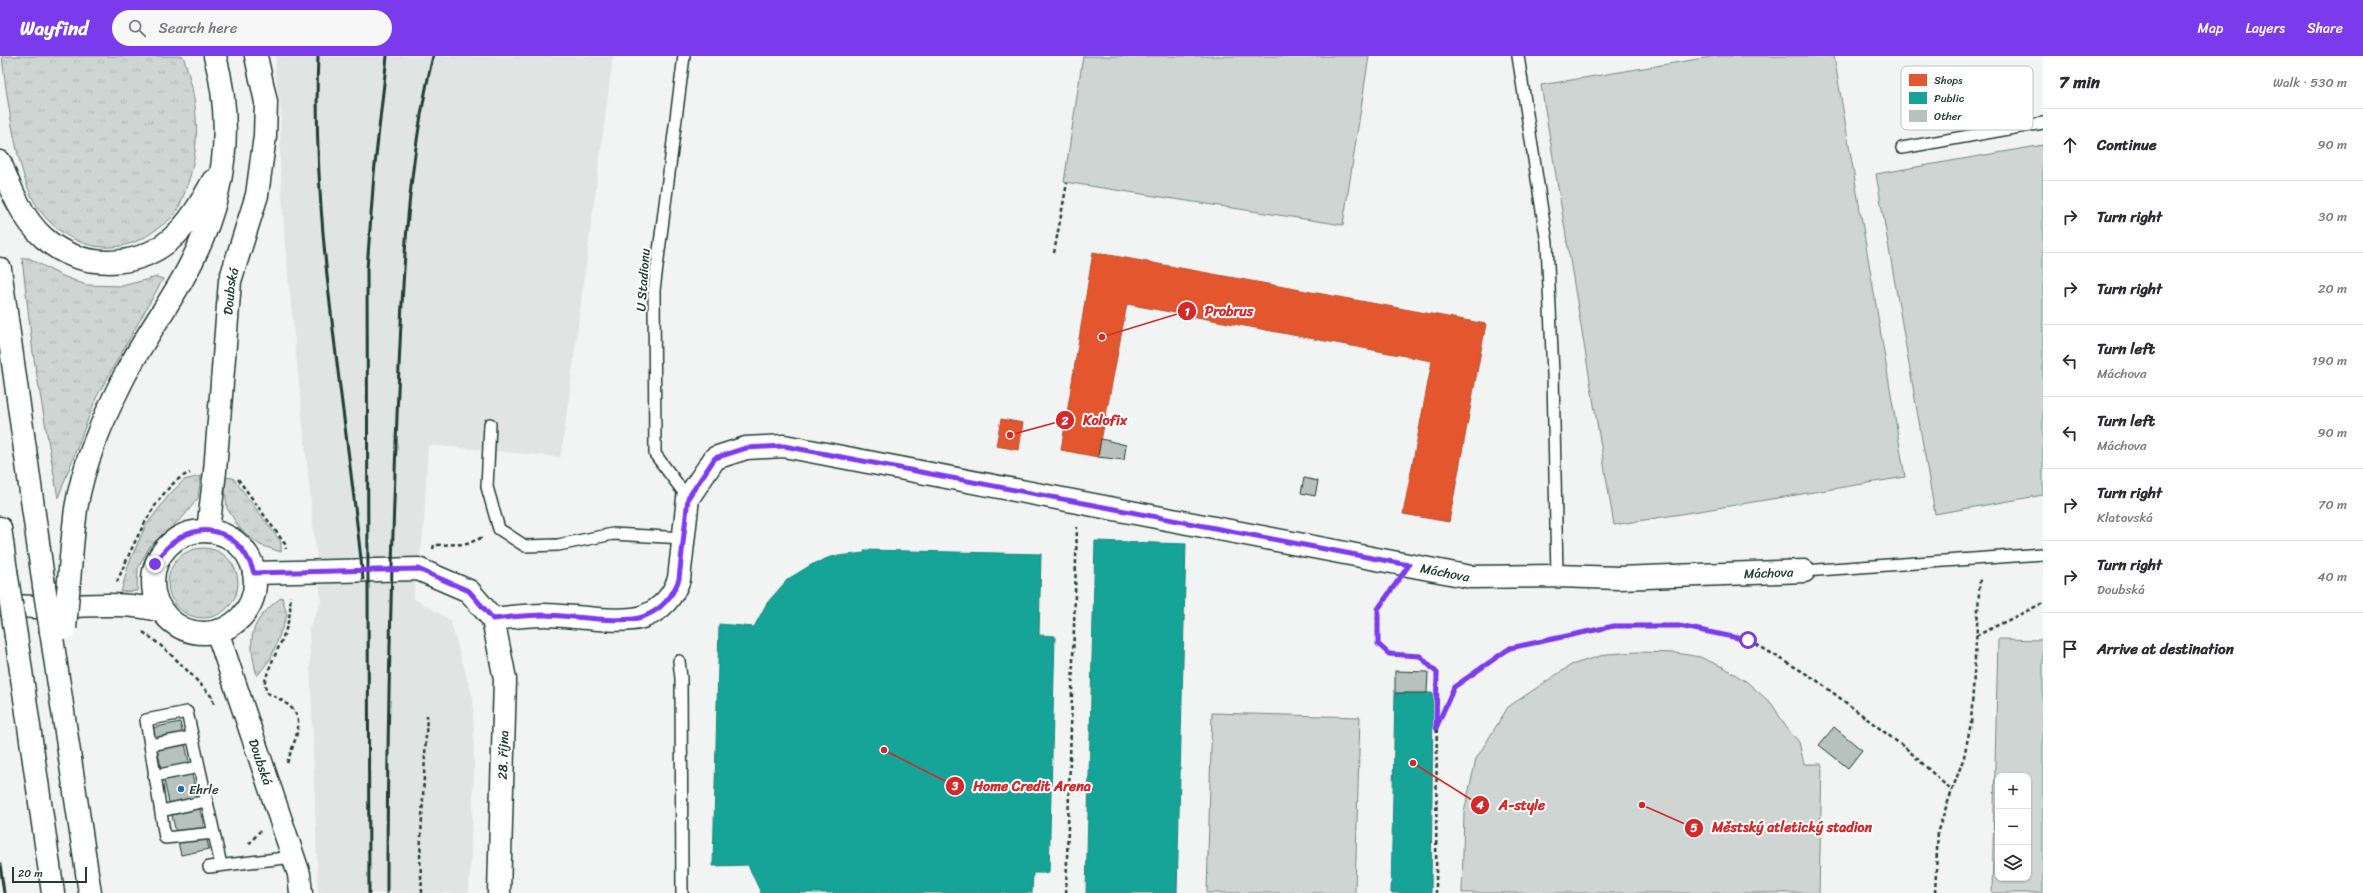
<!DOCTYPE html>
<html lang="en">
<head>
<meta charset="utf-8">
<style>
	body { margin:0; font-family:Sriracha,sans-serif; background:#f7f7f7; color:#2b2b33 }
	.controls { position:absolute; right:12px; bottom:12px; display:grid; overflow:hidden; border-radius:8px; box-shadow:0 1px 3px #0004 }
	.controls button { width:36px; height:36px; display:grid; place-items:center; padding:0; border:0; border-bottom:1px solid #e1e1e2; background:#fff; color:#2b2b33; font:20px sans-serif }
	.scale { position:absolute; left:12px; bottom:10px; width:75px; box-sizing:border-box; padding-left:4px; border:2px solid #1f3d34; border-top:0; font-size:11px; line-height:14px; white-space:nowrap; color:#1f3d34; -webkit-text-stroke:3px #fff; paint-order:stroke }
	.stop { position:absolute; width:12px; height:12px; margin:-9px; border:3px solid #7c3aed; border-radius:50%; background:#fff }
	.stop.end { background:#7c3aed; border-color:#fff; box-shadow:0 1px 4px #0008 }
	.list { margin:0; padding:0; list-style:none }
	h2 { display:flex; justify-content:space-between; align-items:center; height:52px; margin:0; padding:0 16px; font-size:17px }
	h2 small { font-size:13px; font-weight:400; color:#7c7c81 }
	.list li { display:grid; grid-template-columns:26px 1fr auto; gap:12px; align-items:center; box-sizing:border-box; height:72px; padding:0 16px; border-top:1px solid #e1e1e2 }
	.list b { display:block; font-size:15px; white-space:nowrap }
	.list p { margin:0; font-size:13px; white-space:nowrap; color:#7c7c81 }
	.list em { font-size:13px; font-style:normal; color:#7c7c81 }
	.icon { flex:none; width:22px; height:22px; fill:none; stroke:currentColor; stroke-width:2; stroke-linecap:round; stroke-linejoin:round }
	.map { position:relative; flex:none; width:2043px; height:837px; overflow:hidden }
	header { display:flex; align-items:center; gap:24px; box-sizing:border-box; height:56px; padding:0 20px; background:#7c3aed; color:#fff }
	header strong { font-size:19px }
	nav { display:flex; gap:22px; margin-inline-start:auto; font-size:14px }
	.search { width:280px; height:36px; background:#f7f7f7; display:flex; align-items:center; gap:10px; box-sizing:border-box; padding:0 14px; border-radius:22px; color:#7c7c81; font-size:15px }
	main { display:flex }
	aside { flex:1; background:#fff }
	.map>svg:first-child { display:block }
</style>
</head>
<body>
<header>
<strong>Wayfind</strong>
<div class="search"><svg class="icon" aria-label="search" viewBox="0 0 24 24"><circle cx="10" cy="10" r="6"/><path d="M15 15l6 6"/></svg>Search here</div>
<nav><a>Map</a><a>Layers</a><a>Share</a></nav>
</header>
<main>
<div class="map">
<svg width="2043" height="837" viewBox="0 0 2043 837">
	<defs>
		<pattern id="grass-tufts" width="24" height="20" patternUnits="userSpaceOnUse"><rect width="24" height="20" fill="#ced5d3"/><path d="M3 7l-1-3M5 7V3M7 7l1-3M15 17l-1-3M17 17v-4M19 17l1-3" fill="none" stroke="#b0b8b6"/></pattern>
	</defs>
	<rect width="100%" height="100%" fill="#f2f3f3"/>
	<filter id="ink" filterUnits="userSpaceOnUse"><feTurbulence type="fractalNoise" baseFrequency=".025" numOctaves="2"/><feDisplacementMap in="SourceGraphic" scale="8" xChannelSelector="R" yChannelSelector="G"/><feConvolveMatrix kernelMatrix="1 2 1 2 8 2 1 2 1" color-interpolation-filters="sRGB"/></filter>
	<g filter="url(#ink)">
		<path fill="#e0e4e3" d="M276 0H613L561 401 428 389 423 480 413 542 450 564 473 643 474 716 469 837H318L309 572 321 546 285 188 280 105 281 55 275 15Z"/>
		<path fill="url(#grass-tufts)" stroke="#768984" d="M2 0H183C198 43 202 86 187 130 184 139 180 150 175 158 169 165 161 170 154 175 113 206 61 190 35 147 17 117 6 37 2 0Z
			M22 202H29L60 219 86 229 122 230 157 221 163 223 96 342 58 442 33 297Z
			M201 420 198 442 184 460 150 490 138 512 137 535 121 536 129 507 145 471 169 439 184 424Z
			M224 421 233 422 281 486V496L260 489 240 473 227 452Z
			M168 527a35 35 0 1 1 70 0a35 35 0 1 1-70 0Z
			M282 541 287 559 271 602 257 620C247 581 249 566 282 541Z"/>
		<path fill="#ced5d3" stroke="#768984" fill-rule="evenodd" d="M1083 0H1369L1343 169 1064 126Z
			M1716 0H1834L1905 421 1614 469 1541 29Z
			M2043 89V439L1935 458 1876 118Z
			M1998 583 2043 584V837H1992ZM1998 720H2028V822H1998Z
			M1637 596 1676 597 1700 601 1725 612 1747 626 1772 648 1786 671 1799 686 1804 708H1822L1819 837H1462L1464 756 1476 703 1508 651 1571 609 1607 598Z
			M1212 657 1360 661 1355 837H1207Z"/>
		<path fill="#e4572e" stroke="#a94f30" d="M1093 196 1486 268 1449 466 1403 458 1432 305 1127 248 1098 401 1061 394Z
			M1001 363 1023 367 1019 394 996 390Z"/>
		<path fill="#17a398" stroke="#19847a" d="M1095 485 1186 488 1177 837H1086Z
			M865 494 1041 498 1039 579 1055 580 1049 817H1033L1032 837H761L748 809 713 810 719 568 754 571 767 547 788 523 811 509 830 501 864 497Z
			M1395 637H1433L1431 837H1391Z"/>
		<path fill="#b7c1bd" stroke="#1f3d34" d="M1101 383 1126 389 1124 404 1098 401Z
			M1304 422 1318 425 1315 440 1301 437Z
			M1395 615 1428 616 1427 637H1395Z
			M180 666 209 793 181 799 152 672Z
			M1834 671 1862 694 1848 712 1819 689Z"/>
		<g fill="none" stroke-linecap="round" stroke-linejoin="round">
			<defs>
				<path id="lane" d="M684 0 654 234 655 398 688 442
					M1518 0 1547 187 1553 318 1557 520
					M1902 92 2043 67
					M490 368 487 431 499 473 525 490 558 489 613 478 683 482
					M1804 515 2043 498
					M679 605 681 622 682 837
					M150 689 192 681
					M154 720 199 711
					M161 755 206 745
					M214 777 165 782 146 664 187 656 221 809
					M209 811 293 801"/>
				<g id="street">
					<path id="s1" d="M208 475 215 415 230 225 257 139 265 80 266 46 256 0"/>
					<path id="s2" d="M493 563C510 561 528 559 545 559 569 559 625 569 645 560 662 553 673 540 679 523L688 442 715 402 746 392 784 390 1471 521 1557 520 1619 522 1804 515"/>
				</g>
				<g id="secondary">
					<circle cx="204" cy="526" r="51"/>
					<path d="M254 517 418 513 469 535 493 563 505 623 499 837"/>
					<path id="s3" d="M217 575 299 818 301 837"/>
				</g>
				<path id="highway" d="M0 106C10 132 23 164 44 182 79 213 134 214 170 184 189 168 201 147 213 125
					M0 213 44 530
					M0 472 6 515
					M69 525C71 501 73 477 76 453 83 408 103 363 123 323 140 289 163 257 182 224 222 154 236 78 215 0
					M0 548C54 557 109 541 162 555
					M51 575 90 837
					M16 580 53 837"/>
			</defs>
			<use href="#lane" stroke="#1f3d34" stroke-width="14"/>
			<use href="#street" stroke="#1f3d34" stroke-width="25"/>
			<use href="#secondary" stroke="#1f3d34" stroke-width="25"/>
			<use href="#highway" stroke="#1f3d34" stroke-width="25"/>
			<path stroke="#1f3d34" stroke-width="2.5" stroke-dasharray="4 3" stroke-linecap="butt" d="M1054 197 1067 127
				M238 423 285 488 286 493
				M433 493 434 489 467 488 483 481
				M117 526C130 496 158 427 190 417
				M1394 530 1378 553V588L1389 598 1420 600 1437 617 1436 837
				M143 576C170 595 190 617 212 641L214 648
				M1976 580 2043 547
				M1436 672 1454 631 1510 592 1614 570H1679L1749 584 1815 623 1908 694 1952 735
				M287 707C300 669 310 656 267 637 266 633 264 628 265 625 274 594 293 574 290 540
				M249 788 260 775
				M422 837 420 802 427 659
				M1066 837 1077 471
				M1935 837 1938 774 1964 701 1971 667 1980 521"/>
			<use href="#lane" stroke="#fff" stroke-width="11"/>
			<use href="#street" stroke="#fff" stroke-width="22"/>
			<use href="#secondary" stroke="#fff" stroke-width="22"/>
			<use href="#highway" stroke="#fff" stroke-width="22"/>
			<path stroke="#1f3d34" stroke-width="3" d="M318 0C311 175 346 349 363 523
				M0 808 4 837
				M369 837 367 213 374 118 387 0
				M387 837C387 678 391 519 397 360 402 239 405 118 433 0"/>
			<defs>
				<path id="highway-bridge" d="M6 515 16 580
					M44 530 51 575
					M65 572 69 525"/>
			</defs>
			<use href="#highway-bridge" stroke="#1f3d34" stroke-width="25" stroke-linecap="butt"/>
			<use href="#highway-bridge" stroke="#fff" stroke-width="22"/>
		</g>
	</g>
	<g fill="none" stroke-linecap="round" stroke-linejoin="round" filter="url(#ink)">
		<path stroke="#7c3aed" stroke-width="5" d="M155 508C183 460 237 464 254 517L418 513 469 535 493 563C510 561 528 559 545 559 569 559 625 569 645 560 662 553 673 540 679 523L688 442 715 402 746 392 784 390 1409 509 1378 553V588L1389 598 1420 600 1437 617 1436 672 1454 631 1510 592 1614 570H1679L1748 584"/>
	</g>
	<circle fill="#1f6fb2" stroke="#fff" stroke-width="1.5" cx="181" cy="733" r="4"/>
	<g text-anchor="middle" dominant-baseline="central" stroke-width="4" stroke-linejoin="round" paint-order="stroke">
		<g font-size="13" fill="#1f3d34" stroke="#fff">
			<text transform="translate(643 224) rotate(-86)">U Stadionu</text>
			<text stroke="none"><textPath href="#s1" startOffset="241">Doubská</textPath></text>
			<text stroke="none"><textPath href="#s2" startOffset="1078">Máchova</textPath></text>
			<text stroke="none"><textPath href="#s2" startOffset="1402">Máchova</textPath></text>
			<text transform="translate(503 699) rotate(-88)">28. října</text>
			<text stroke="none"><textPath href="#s3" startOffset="138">Doubská</textPath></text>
		</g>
		<g font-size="13" fill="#1f3d34" stroke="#fff" text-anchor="start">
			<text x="189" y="733">Ehrle</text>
		</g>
	</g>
	<rect x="1901" y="10" width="132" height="64" rx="6" fill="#fff" stroke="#bcc5c2" stroke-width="1"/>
	<rect x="1909" y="18" width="18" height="12" fill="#e4572e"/>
	<rect x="1909" y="36" width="18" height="12" fill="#17a398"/>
	<rect x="1909" y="54" width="18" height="12" fill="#b7c1bd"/>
	<g font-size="11" fill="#1f3d34">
		<text x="1934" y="28">Shops</text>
		<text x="1934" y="46">Public</text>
		<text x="1934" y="64">Other</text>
	</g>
	<path fill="none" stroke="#d62828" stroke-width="1.5" d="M1102 281L1187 255M1010 379L1065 364M884 694L955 730M1413 707L1480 749M1642 749L1694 772"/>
	<g fill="#d62828" stroke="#fff" stroke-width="1.5">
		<circle cx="1102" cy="281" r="4"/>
		<circle cx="1010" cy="379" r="4"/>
		<circle cx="884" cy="694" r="4"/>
		<circle cx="1413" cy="707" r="4"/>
		<circle cx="1642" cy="749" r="4"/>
		<circle cx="1187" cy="255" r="10"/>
		<circle cx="1065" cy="364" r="10"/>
		<circle cx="955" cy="730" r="10"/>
		<circle cx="1480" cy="749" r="10"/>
		<circle cx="1694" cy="772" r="10"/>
	</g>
	<g font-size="12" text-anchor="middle" font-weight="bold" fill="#fff">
		<text x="1187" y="260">1</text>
		<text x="1065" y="369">2</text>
		<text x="955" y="734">3</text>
		<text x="1480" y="753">4</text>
		<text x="1694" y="776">5</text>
	</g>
	<g font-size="14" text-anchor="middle" font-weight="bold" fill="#d62828" stroke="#fff" stroke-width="4" stroke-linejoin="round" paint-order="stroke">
		<text x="1229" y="260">Probrus</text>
		<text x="1105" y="369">Kolofix</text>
		<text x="1032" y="735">Home Credit Arena</text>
		<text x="1522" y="754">A-style</text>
		<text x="1792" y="776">Městský atletický stadion</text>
	</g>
</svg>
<div class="controls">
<button>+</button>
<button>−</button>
<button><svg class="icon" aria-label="layers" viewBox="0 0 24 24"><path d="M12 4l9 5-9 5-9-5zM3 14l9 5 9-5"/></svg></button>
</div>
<div class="scale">20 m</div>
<div class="stop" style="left:1748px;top:584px"></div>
<div class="stop end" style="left:155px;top:508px"></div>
</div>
<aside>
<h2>7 min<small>Walk · 530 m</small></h2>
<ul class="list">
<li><svg class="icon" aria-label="ahead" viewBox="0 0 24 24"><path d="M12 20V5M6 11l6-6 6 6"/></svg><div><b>Continue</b></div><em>90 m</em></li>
<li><svg class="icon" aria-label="right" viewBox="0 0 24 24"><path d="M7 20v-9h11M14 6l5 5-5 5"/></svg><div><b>Turn right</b></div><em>30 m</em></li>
<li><svg class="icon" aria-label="right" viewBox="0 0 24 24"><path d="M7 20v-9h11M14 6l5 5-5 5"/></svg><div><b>Turn right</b></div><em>20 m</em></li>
<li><svg class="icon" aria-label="left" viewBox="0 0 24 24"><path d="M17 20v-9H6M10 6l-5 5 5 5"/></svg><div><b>Turn left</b><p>Máchova</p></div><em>190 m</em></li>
<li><svg class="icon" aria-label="left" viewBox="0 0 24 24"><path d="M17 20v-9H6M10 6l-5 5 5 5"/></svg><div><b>Turn left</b><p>Máchova</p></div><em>90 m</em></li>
<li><svg class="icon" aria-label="right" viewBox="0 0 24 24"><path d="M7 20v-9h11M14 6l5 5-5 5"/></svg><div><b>Turn right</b><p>Klatovská</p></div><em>70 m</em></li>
<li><svg class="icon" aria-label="right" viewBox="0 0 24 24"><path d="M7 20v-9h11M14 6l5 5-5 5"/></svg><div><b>Turn right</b><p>Doubská</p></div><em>40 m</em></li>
<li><svg class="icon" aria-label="arrive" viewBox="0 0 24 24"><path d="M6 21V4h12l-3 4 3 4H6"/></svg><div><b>Arrive at destination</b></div></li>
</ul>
</aside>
</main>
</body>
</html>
